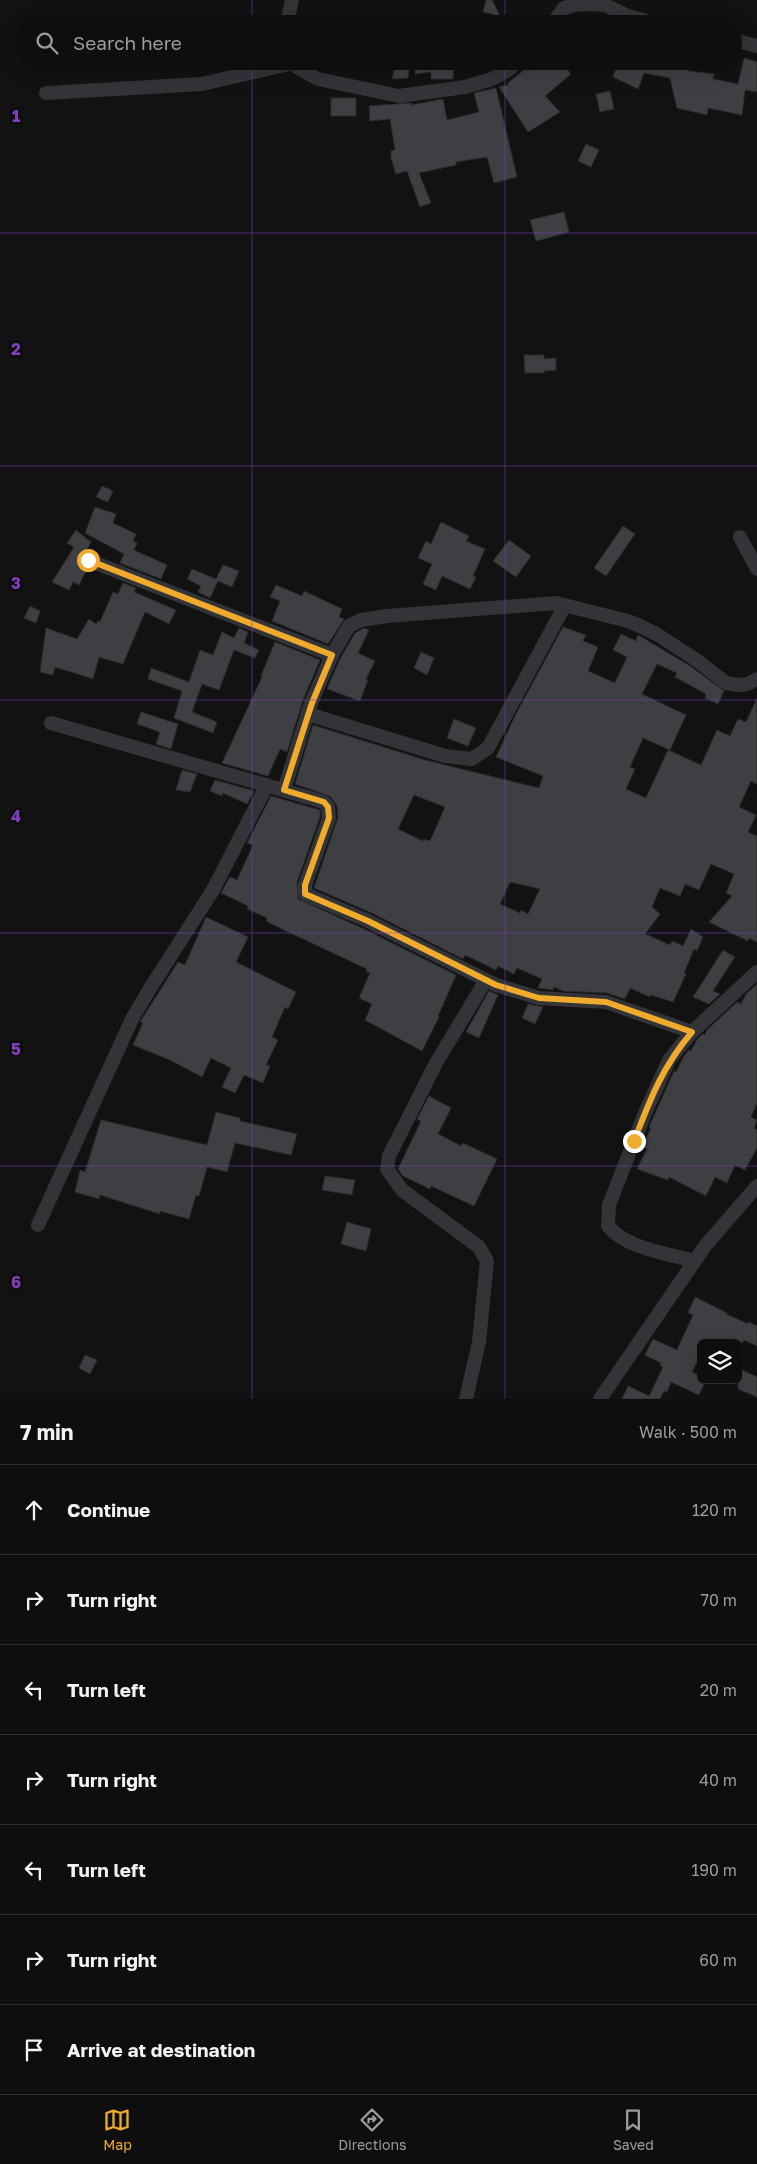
<!DOCTYPE html>
<html lang="en">
<head>
<meta charset="utf-8">
<style>
	body { margin:0; font-family:"Golos Text",sans-serif; background:#171717; color:#f1f3f6 }
	.controls { position:absolute; right:15px; bottom:15px; display:grid; overflow:hidden; border-radius:8px; box-shadow:0 5px 20px #0002 }
	.controls button { width:45px; height:45px; display:grid; place-items:center; padding:0; border:0; border-bottom:1px solid #2e2e2e; background:#0e0e0e; color:#f1f3f6; font:25px sans-serif }
	.stop { position:absolute; width:15px; height:15px; margin:-11px; border:4px solid #f0ab2d; border-radius:50%; background:#fff }
	.stop.end { background:#f0ab2d; border-color:#fff; box-shadow:0 1px 5px #0008 }
	.list { margin:0; padding:0; list-style:none }
	h2 { display:flex; justify-content:space-between; align-items:center; height:65px; margin:0; padding:0 20px; font-size:21px }
	h2 small { font-size:16px; font-weight:400; color:#9b9c9e }
	.list li { display:grid; grid-template-columns:32px 1fr auto; gap:15px; align-items:center; box-sizing:border-box; height:90px; padding:0 20px; border-top:1px solid #2e2e2e }
	.list b { display:block; font-size:19px; white-space:nowrap }
	.list em { font-size:16px; font-style:normal; color:#9b9c9e }
	.icon { flex:none; width:28px; height:28px; fill:none; stroke:currentColor; stroke-width:2; stroke-linecap:round; stroke-linejoin:round }
	.map { position:relative; flex:none; width:757px; height:1399px; overflow:hidden }
	.search { position:absolute; background:#0e0e0e; box-shadow:0 5px 20px #0002; left:15px; right:15px; top:15px; height:55px; display:flex; align-items:center; gap:12px; box-sizing:border-box; padding:0 18px; border-radius:28px; color:#9b9c9e; font-size:19px }
	.sheet { height:695px; background:#0e0e0e }
	nav { display:flex; justify-content:space-around; align-items:center; box-sizing:border-box; height:70px; border-top:1px solid #2e2e2e; background:#0e0e0e; font-size:14px; color:#9b9c9e }
	nav a { display:grid; justify-items:center; gap:2px }
	nav .on { color:#f0ab2d }
	.map>svg:first-child { display:block }
</style>
</head>
<body>
<div class="map">
<svg width="757" height="1399" viewBox="0 0 757 1399">
	<rect width="100%" height="100%" fill="#121213"/>
	<path fill="#3e3f43" stroke="#2c2c2f" fill-rule="evenodd" d="M486 0H492L500 16 483 12Z
		M744 58 757 62V92L745 90 742 115 708 108 707 115 677 108 670 78 644 73 638 89 613 77 618 62 641 69 642 61H690L688 71 714 74 713 79 738 84Z
		M415 61H454L453 79H431V72L415 74Z
		M546 61H560L571 74 545 96 560 112 528 132 499 87 508 85V83L530 65 535 71Z
		M409 64 408 78 392 79 395 66Z
		M496 88 517 177 494 183 487 157 456 162V165L419 173 431 203 420 207 407 171 396 174 391 158V151L395 150 390 119 370 121 369 106 411 103V105L443 99 447 120 479 112 474 93Z
		M610 91 614 109 600 112 596 94Z
		M331 98H356V116H331Z
		M586 144 599 150 591 167 578 161Z
		M564 212 569 232 536 241 530 220Z
		M524 355H544V359L556 358V370L544 371V373H525Z
		M102 486 113 491 108 502 96 497Z
		M95 507 116 514 113 523 136 534 133 541 137 543 134 550 167 565 161 579 120 563 124 554 85 533Z
		M441 522 469 536 466 541 485 549 473 576 476 577 470 589 442 576 436 590 423 584 432 564 418 558 426 541 431 544Z
		M623 526 635 534 606 576 594 568Z
		M76 530 91 542 86 551 80 557 81 565 87 569 79 585 73 582 69 590 52 582 74 547 67 543Z
		M509 540 531 556 516 577 493 561Z
		M223 565 239 571 232 587 218 581 210 598 198 592 201 586 187 579 192 569 216 579Z
		M123 583 136 588 134 592 176 610 169 624 145 612 123 664 99 657 93 679 55 667 53 675 40 672 46 628 77 639 89 619 96 624 98 621 100 622 113 592 118 594Z
		M276 585 302 596 304 591 342 609 339 617 344 619 328 644 272 621 280 601 270 597Z
		M30 606 40 611 36 623 24 618Z
		M563 627 586 635 583 641 598 647 588 671 615 683 627 657 613 650 621 634 636 641 638 635 690 666 724 691 718 704 705 698 706 694 675 677 677 673 657 664 642 694 686 715 670 750 643 738 630 767 635 769 626 789 646 798 668 750 701 765 717 730 730 736 738 719 746 722 757 698V784L751 781 739 807 756 815 748 832 757 836V942L749 938 748 941 709 922 732 896 726 893 734 874 711 864 699 890 685 884 680 896 660 888 652 907 660 914 645 934 670 945 672 941 683 946 691 929 703 937 697 951 694 949 684 973 686 974 673 1002 651 995 650 997 630 988 625 999 607 993 563 991 554 987 553 990 538 988 542 979 517 968 514 974 498 966 496 970 465 955 463 959 372 913 314 888 338 817 337 806 330 796 295 784 313 725 425 760 539 788 543 776 496 757 516 714ZM414 795 445 807 430 841 424 839 423 841 398 829ZM510 882 540 889 528 914 521 910 520 913 500 904Z
		M239 628 248 632 244 643 259 650 255 658 234 650 219 690 202 684 192 712 217 722 213 733 174 718 182 691 148 679 151 668 189 682 200 650 213 655 222 632 234 638Z
		M364 628 369 630 358 653 375 661 366 679 368 680 360 701 327 689 340 659 355 633Z
		M275 642 320 660 303 700 287 752 280 749 268 776 222 763 262 677 261 676Z
		M421 652 434 658 427 675 414 668Z
		M141 712 178 724 171 749 156 744 160 732 137 724Z
		M454 719 476 728 468 746 447 738Z
		M182 770 197 774 190 792 176 790Z
		M215 780 254 791 247 804 223 793 222 796 210 791Z
		M271 796 320 810V817L297 882 298 899 364 929 456 975 438 1016 439 1017 422 1051 365 1020 372 1004 359 998 370 973 366 972 367 969 284 930 266 921 267 918 247 909 248 906 221 893 230 877 237 880 253 845 247 843Z
		M206 917 248 937 236 962 296 992 288 1009 285 1007 272 1037 278 1040 266 1065 270 1066 263 1083 244 1075 235 1093 222 1087 231 1068 211 1058 202 1077 170 1060 133 1045 143 1023 140 1022 178 962 185 965Z
		M723 950 735 957 713 991 720 994 709 1004 693 997Z
		M757 984V1103L751 1117 757 1120 754 1128 757 1130V1148L745 1170 735 1165 727 1183 715 1177 706 1196 669 1177 668 1180 637 1169 647 1149 642 1147 651 1128 649 1127 674 1071 676 1072 684 1056 689 1050 691 1051 698 1038 703 1034 705 1035 707 1030 737 1002 741 1004 746 994Z
		M489 991 498 995 479 1038 466 1032Z
		M528 1004 543 1007 535 1024 522 1018Z
		M429 1096 451 1108 438 1134 461 1146 463 1143 497 1159 474 1206 431 1186 430 1189 403 1176 398 1169 421 1121 417 1119Z
		M216 1112 240 1118V1121L297 1134 291 1155 235 1143 227 1172 207 1167 199 1196 196 1195 189 1219 160 1211V1214L100 1195 99 1199 75 1192 80 1170 85 1172 101 1120 207 1145Z
		M325 1176 355 1180 352 1195 322 1190Z
		M347 1222 371 1229 366 1251 341 1244Z
		M695 1297 727 1313 726 1314 748 1324 749 1322 757 1326V1346L744 1340 742 1343H701V1354L692 1372 701 1376V1380H706L699 1395 671 1382 667 1392 664 1391 660 1399H622L628 1386 649 1396 663 1367 660 1365 661 1363 645 1355 653 1339 677 1350 693 1315 688 1313Z
		M85 1355 97 1360 90 1374 79 1368Z
		M738 1368 757 1377V1397L738 1389Z"/>
	<g fill="none" stroke-linecap="round" stroke-linejoin="round">
		<path stroke="#333438" stroke-width="14" d="M287 24 292 0
			M552 24 564 8 575 5 590 4 605 5 628 16 658 24
			M733 40 757 46
			M291 61 297 67 318 79 399 96 465 87 492 79 508 70 519 61
			M46 93 202 84 293 63
			M740 537 757 569
			M88 560 332 655
			M308 714 445 756 472 759 488 748 565 605
			M51 723 324 802 328 807 329 818 305 885V894L368 921 496 985 539 998 606 1002 692 1032
			M284 790 311 703 332 655 346 631 349 626 361 620 387 616 556 603 628 621 640 626 658 635 695 659 726 683 738 685 747 684 757 679
			M38 1225 132 1019 149 990 213 890 267 785
			M694 1261C667 1253 627 1249 608 1226L609 1205 645 1113 669 1060 692 1032 757 972
			M466 1399 479 1342 487 1261 479 1247 402 1190 387 1169 389 1156 436 1063 486 980
			M600 1399 705 1246 757 1186"/>
	</g>
	<g fill="none" stroke-linecap="round" stroke-linejoin="round">
		<path stroke="#f0ab2d" stroke-width="6" d="M88 560 332 655 312 703 284 790 324 802 328 807 329 818 305 885V894L368 921 496 985 539 998 606 1002 692 1032C662 1067 650 1100 634 1141"/>
	</g>
	<path fill="none" stroke="#813fbd" stroke-width="1" stroke-opacity="0.55" d="M252 0V24M505 0V24M252 61V1399M505 61V1399M0 233H757M0 466H757M0 700H757M0 933H757M0 1166H757"/>
	<g font-size="16" text-anchor="middle" font-weight="bold" fill="#813fbd" stroke="#0d0d0e" stroke-width="5" stroke-linejoin="round" paint-order="stroke">
		<text x="16" y="122">1</text>
		<text x="16" y="355">2</text>
		<text x="16" y="589">3</text>
		<text x="16" y="822">4</text>
		<text x="16" y="1055">5</text>
		<text x="16" y="1288">6</text>
	</g>
</svg>
<div class="controls">
<button><svg class="icon" aria-label="layers" viewBox="0 0 24 24"><path d="M12 4l9 5-9 5-9-5zM3 14l9 5 9-5"/></svg></button>
</div>
<div class="stop" style="left:88px;top:560px"></div>
<div class="stop end" style="left:634px;top:1141px"></div>
<div class="search"><svg class="icon" aria-label="search" viewBox="0 0 24 24"><circle cx="10" cy="10" r="6"/><path d="M15 15l6 6"/></svg>Search here</div>
</div>
<section class="sheet">
<h2>7 min<small>Walk · 500 m</small></h2>
<ul class="list">
<li><svg class="icon" aria-label="ahead" viewBox="0 0 24 24"><path d="M12 20V5M6 11l6-6 6 6"/></svg><div><b>Continue</b></div><em>120 m</em></li>
<li><svg class="icon" aria-label="right" viewBox="0 0 24 24"><path d="M7 20v-9h11M14 6l5 5-5 5"/></svg><div><b>Turn right</b></div><em>70 m</em></li>
<li><svg class="icon" aria-label="left" viewBox="0 0 24 24"><path d="M17 20v-9H6M10 6l-5 5 5 5"/></svg><div><b>Turn left</b></div><em>20 m</em></li>
<li><svg class="icon" aria-label="right" viewBox="0 0 24 24"><path d="M7 20v-9h11M14 6l5 5-5 5"/></svg><div><b>Turn right</b></div><em>40 m</em></li>
<li><svg class="icon" aria-label="left" viewBox="0 0 24 24"><path d="M17 20v-9H6M10 6l-5 5 5 5"/></svg><div><b>Turn left</b></div><em>190 m</em></li>
<li><svg class="icon" aria-label="right" viewBox="0 0 24 24"><path d="M7 20v-9h11M14 6l5 5-5 5"/></svg><div><b>Turn right</b></div><em>60 m</em></li>
<li><svg class="icon" aria-label="arrive" viewBox="0 0 24 24"><path d="M6 21V4h12l-3 4 3 4H6"/></svg><div><b>Arrive at destination</b></div></li>
</ul>
</section>
<nav>
<a class="on"><svg class="icon" aria-label="map" viewBox="0 0 24 24"><path d="M3 6l6-2 6 2 6-2v14l-6 2-6-2-6 2zM9 4v14M15 6v14"/></svg>Map</a>
<a><svg class="icon" aria-label="directions" viewBox="0 0 24 24"><path d="M12 3l9 9-9 9-9-9zM9 14v-3h6M13 9l2 2-2 2"/></svg>Directions</a>
<a><svg class="icon" aria-label="saved" viewBox="0 0 24 24"><path d="M7 4h10v16l-5-4-5 4z"/></svg>Saved</a>
</nav>
</body>
</html>
